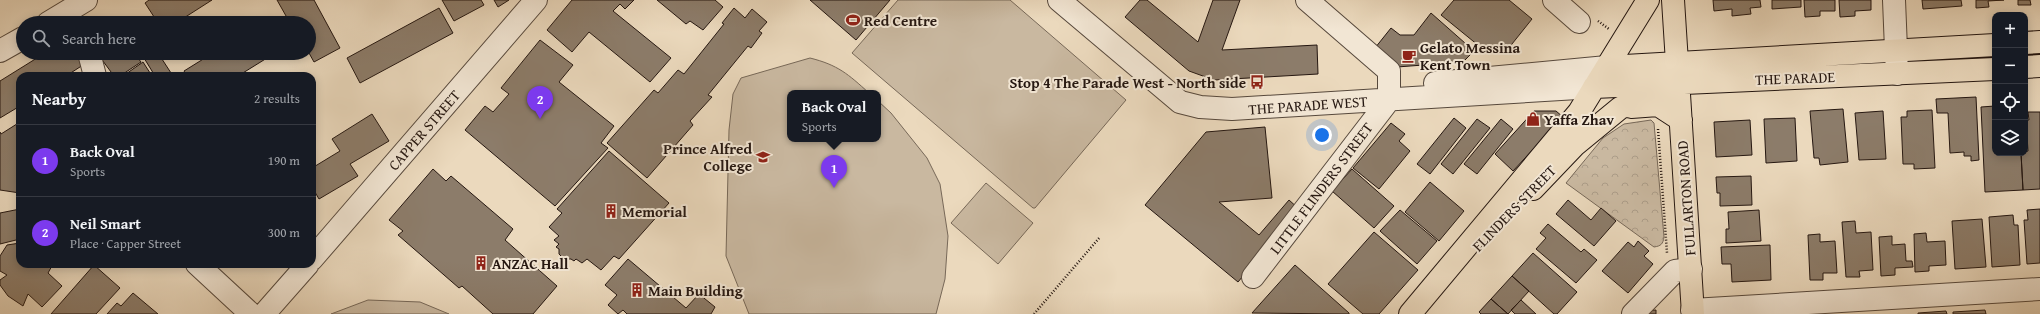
<!DOCTYPE html>
<html lang="en">
<head>
<meta charset="utf-8">
<style>
	body { margin:0; font-family:"Gentium Book Plus",serif; background:#20242c; color:#f1f3f6 }
	.controls { position:absolute; right:12px; top:12px; display:grid; overflow:hidden; border-radius:8px; box-shadow:0 2px 10px #0003 }
	.controls button { width:36px; height:36px; display:grid; place-items:center; padding:0; border:0; border-bottom:1px solid #363941; background:#171b24; color:#f1f3f6; font:20px sans-serif }
	.you { position:absolute; left:1322px; top:135px; width:14px; height:14px; margin:-10px; border:3px solid #fff; border-radius:50%; background:#1a73e8; box-shadow:0 0 0 6px #1a73e833 }
	.badge { display:grid; place-items:center; width:26px; height:26px; border-radius:50%; background:#7c3aed; color:#fff; font-size:13px; font-weight:700 }
	.pin { position:absolute; translate:-50% -33px; filter:drop-shadow(0 1px 2px #0008) }
	.pin::after { content:''; position:absolute; top:21px; width:14px; height:12px; background:inherit; clip-path:polygon(0 0,100% 0,50% 100%) }
	.popup { position:absolute; left:787px; top:90px; width:94px; height:52px; box-sizing:border-box; display:grid; place-content:center; border-radius:8px; background:#171b24; filter:drop-shadow(0 1px 3px #0005); font-size:13px; white-space:nowrap; color:#9ea1a6 }
	.popup b { font-size:15px; color:#f1f3f6 }
	.popup::after { content:''; position:absolute; left:50%; top:100%; margin-left:-8px; border:8px solid transparent; border-top-color:#171b24 }
	.list { margin:0; padding:0; list-style:none }
	h2 { display:flex; justify-content:space-between; align-items:center; height:52px; margin:0; padding:0 16px; font-size:17px }
	h2 small { font-size:13px; font-weight:400; color:#9ea1a6 }
	.list li { display:grid; grid-template-columns:26px 1fr auto; gap:12px; align-items:center; box-sizing:border-box; height:72px; padding:0 16px; border-top:1px solid #363941 }
	.list b { display:block; font-size:15px; white-space:nowrap }
	.list p { margin:0; font-size:13px; white-space:nowrap; color:#9ea1a6 }
	.list em { font-size:13px; font-style:normal; color:#9ea1a6 }
	.icon { flex:none; width:22px; height:22px; fill:none; stroke:currentColor; stroke-width:2; stroke-linecap:round; stroke-linejoin:round }
	.map { position:relative; flex:none; width:2040px; height:314px; overflow:hidden }
	.search { position:absolute; background:#171b24; box-shadow:0 2px 10px #0003; left:16px; top:16px; width:300px; height:44px; display:flex; align-items:center; gap:10px; box-sizing:border-box; padding:0 14px; border-radius:22px; color:#9ea1a6; font-size:15px }
	.panel { position:absolute; background:#171b24; box-shadow:0 2px 10px #0003; left:16px; top:72px; width:300px; height:196px; border-radius:12px }
	.map>svg:first-child { display:block }
</style>
</head>
<body>
<div class="map">
<svg width="2040" height="314" viewBox="0 0 2040 314">
	<defs>
		<pattern id="park-crowns" width="20" height="18" patternUnits="userSpaceOnUse"><rect width="20" height="18" fill="#c9b8a0"/><path d="M2 6a3 3 0 1 1 6 0M12 15a3 3 0 1 1 6 0" fill="none" stroke="#ac9d89"/></pattern>
	</defs>
	<rect width="100%" height="100%" fill="#ebd9bd"/>
	<filter id="stains"><feTurbulence type="fractalNoise" baseFrequency=".005" numOctaves="4"/><feColorMatrix values="0 0 0 0 .2 0 0 0 0 .09 0 0 0 0 .02 0 0 0 .5 -.17"/></filter>
	<radialGradient id="worn" r=".72"><stop offset=".6" stop-color="#630" stop-opacity="0"/><stop offset="1" stop-color="#630" stop-opacity=".3"/></radialGradient>
	<path fill="#c9b8a0" stroke="#776858" d="M898 0H1010L1126 100 1035 208H1033L852 53Z
		M810 58C838 65 848 74 869 93H790V139H878V101L891 113 927 158 940 184 948 236 945 279 936 314H749L726 256 729 130 733 94 741 78Z
		M986 183 1033 223 998 264 951 223Z
		M368 300 420 302 449 314H331Z"/>
	<path fill="url(#park-crowns)" stroke="#776858" d="M1651 120 1654 123 1664 237C1663 244 1661 246 1654 247L1566 183 1603 138 1624 124Z"/>
	<path fill="#8c7c6a" stroke="#251711" d="M149 0H212L176 23H158L145 3Z
		M277 0H314L340 48 314 62 309 53V23H290Z
		M442 0H481L484 5 454 21Z
		M494 0H509L498 7Z
		M572 0H634L625 9 620 4 613 11 671 58 650 82 589 32 572 52 547 30Z
		M657 0H715L723 7 703 30 690 21 686 24Z
		M810 0H890L856 40Z
		M1140 0H1147L1198 42 1213 0H1240L1222 50 1317 45 1318 74 1214 80 1189 71 1125 17Z
		M1454 0H1509L1532 19 1508 49 1484 50 1441 15Z
		M1713 0H1760L1761 7 1750 8 1751 14 1732 16V9L1714 11Z
		M1772 0H1801V7L1772 9Z
		M1804 0H1835V11H1820V16L1805 17Z
		M1839 0H1871V10L1855 11V16L1840 17Z
		M1922 0H1961L1962 6 1923 9Z
		M1976 0H2004L1988 1 1989 7 1976 8Z
		M2018 0H2030L2031 5H2018Z
		M439 8 453 33 360 83 347 58Z
		M734 8 745 18 752 9 767 22 759 31 762 33 751 48 748 46 708 95 712 97 690 121 693 125 647 178 607 143 654 90 658 93 678 70 684 74 724 24 722 23Z
		M1431 13 1474 51 1463 62 1397 67 1375 48 1391 28 1400 35H1414Z
		M135 18 138 23H126Z
		M540 40 573 65 559 82 614 126 601 143 608 148 555 206 465 130 485 106 493 112 509 94 501 88Z
		M45 53H80L83 65 66 76H20V106L0 118V81Z
		M97 53H134L141 62 120 76H114Z
		M141 53H158L173 76H155Z
		M213 53H263L267 58 238 76H187L184 71Z
		M143 62 152 76H123Z
		M1976 97 1979 160 1971 161V156H1964V152L1950 153 1948 113H1937L1936 99Z
		M1995 106V153H2021L2023 190 1985 192 1981 107Z
		M1843 109 1848 162 1820 165 1819 158H1814L1810 111Z
		M1932 110 1935 168 1914 169V164H1903L1901 117H1907V111Z
		M1534 111H1556L1563 117 1513 171 1495 154Z
		M1883 111 1886 159 1859 160 1855 113Z
		M2028 112H2040V189L2023 190 2021 153 2028 151 2026 120H2029Z
		M372 114 389 141 350 164 358 176 319 199 312 187V168L340 151 332 139Z
		M1454 118 1466 128 1430 174 1417 164Z
		M1795 118 1797 161 1766 163 1764 119Z
		M1477 119 1490 128 1453 174 1441 164Z
		M1501 119 1513 129 1477 174 1464 164Z
		M1750 120 1752 155 1716 157 1714 122Z
		M20 122V193L0 190V132L1 134Z
		M1391 123 1405 134 1399 141 1410 151 1379 189 1353 168Z
		M1265 127 1272 198 1219 202 1259 235 1289 200 1299 209 1238 282 1145 205 1206 132Z
		M609 151 669 203 619 259 614 256 601 270 587 259 582 263 576 259 574 261 571 259H564L559 254V249L556 247 559 244 554 240 559 236 549 227 562 213 557 209Z
		M433 169 446 181 451 176 513 229 505 240 557 286 533 314H493L462 286 459 288 398 235 403 231 389 220Z
		M1352 169 1394 206 1374 228 1332 191Z
		M1751 176 1752 205 1720 206V193H1717L1716 177Z
		M1430 182 1464 211 1439 241 1405 212Z
		M1568 200 1591 220 1601 208 1616 221 1594 246 1556 214Z
		M20 209V239L0 244V213Z
		M2040 209V263L2027 264 2024 220H2028L2027 210Z
		M1400 210 1437 241 1417 264 1380 231Z
		M1759 210 1761 241 1726 243V229H1729L1728 212Z
		M2013 215 2014 225H2018L2020 265 1992 267 1989 217Z
		M1982 219 1986 267 1955 269 1952 221Z
		M1855 221 1856 233 1871 232 1873 270 1859 271 1860 277H1846L1842 222Z
		M1548 224 1581 252 1584 249 1597 260 1576 283 1536 249 1546 238 1540 233Z
		M1374 232 1418 270 1379 314H1363L1328 284Z
		M1926 233 1927 242 1945 241 1946 265 1929 266V271L1915 272 1914 234Z
		M1820 234V242L1835 241 1837 273H1823V280H1810L1808 235Z
		M1892 236V245L1905 244 1906 261H1912L1913 267 1895 268V275L1881 276 1879 237Z
		M1638 241 1649 251 1644 256 1653 264 1628 293 1602 271 1628 242 1634 247Z
		M20 243V264H53L48 273 62 286 42 307 28 294 23 306 8 296 0 285V280L7 275 0 271V256L7 245Z
		M1770 245 1771 280 1732 282 1731 264H1722L1721 247Z
		M1533 253 1577 292 1557 314H1554L1512 276Z
		M628 259 686 308 699 294 715 307 711 314H627L623 310 618 314 608 305 617 295 605 285Z
		M94 265 120 288 96 314H51Z
		M1295 265 1349 313V314L1252 313Z
		M1512 276 1529 291 1508 314 1491 299Z
		M133 293 158 314H107L117 303 121 306Z
		M1491 299 1508 314H1481L1479 312Z
		M1521 300 1536 314H1515L1511 310Z
		M1656 310V314H1641V311Z
		M1985 310 1986 314H1953V312Z
		M1946 311 1947 314H1918V313Z"/>
	<g fill="none" stroke-linecap="round" stroke-linejoin="round">
		<defs>
			<path id="minor" d="M1059 0 1180 102 1200 107 1232 109 1594 87
				M1307 0 1389 71V100
				M1554 0 1579 22
				M1894 0 1897 74
				M48 23 86 0
				M0 51 23 38
				M89 53 95 76
				M1435 83 1607 67
				M312 259 536 0
				M197 264 251 314
				M1253 277 1389 100
				M1692 310 2040 289
				M264 314 308 264
				M1633 314 1675 271 1691 269"/>
			<path id="major" d="M1673 0 1693 314
				M2025 43 2040 42
				M1607 67 1995 45
				M2025 67 2040 66
				M1594 87 1995 69
				M1631 107 1658 105 1681 120
				M1533 189 1575 145 1620 108 1666 87
				M1410 314 1579 112 1648 0"/>
		</defs>
		<use href="#minor" stroke="#56483c" stroke-width="24"/>
		<use href="#major" stroke="#251711" stroke-width="24"/>
		<path stroke="#251711" stroke-width="2.5" stroke-dasharray="1 2" stroke-linecap="butt" d="M1598 21 1609 29
			M1658 129 1667 253
			M1034 314 1100 237"/>
		<use href="#minor" stroke="#f2e6d4" stroke-width="22"/>
		<use href="#major" stroke="#ebd9bd" stroke-width="22"/>
	</g>
	<defs>
		<symbol id="stadium-bare" viewBox="-9 -9 18 18"><path d="M0-5a6.5 5 0 1 0 0 10a6.5 5 0 1 0 0-10ZM-3.5-1.8h7v3.6h-7Z" fill="#8f2418" stroke="#f2e6d4" stroke-width="2.5" paint-order="stroke"/></symbol>
		<symbol id="cafe-bare" viewBox="-9 -9 18 18"><path d="M-5.5-4.5H6V0H3Q3 3.5 0 3.5H-2.5Q-5.5 3.5-5.5 0ZM3-3.2v2h1.7v-2ZM-6 4.5H4V6H-6Z" fill="#8f2418" stroke="#f2e6d4" stroke-width="2.5" paint-order="stroke"/></symbol>
		<symbol id="bus-bare" viewBox="-9 -9 18 18"><path d="M-5-6H5V4H4V6H2V4H-2V6H-4V4H-5ZM-3.5-4V0h7V-4ZM-3.5 1.2v1.5H-2V1.2ZM2 1.2v1.5H3.5V1.2Z" fill="#8f2418" stroke="#f2e6d4" stroke-width="2.5" paint-order="stroke"/></symbol>
		<symbol id="shop-bare" viewBox="-9 -9 18 18"><path d="M-5-2.5h2.3a2.7 3.5 0 0 1 5.4 0H5L5.5 6h-11ZM-1.5-2.5h3a1.5 2.3 0 0 0-3 0Z" fill="#8f2418" stroke="#f2e6d4" stroke-width="2.5" paint-order="stroke"/></symbol>
		<symbol id="school-bare" viewBox="-9 -9 18 18"><path d="M0-5L7-2L0 1L-7-2ZM-4 1L0 2.5L4 1V4Q0 6-4 4Z" fill="#8f2418" stroke="#f2e6d4" stroke-width="2.5" paint-order="stroke"/></symbol>
		<symbol id="building-bare" viewBox="-9 -9 18 18"><path d="M-4-6H4V6H1V3H-1V6H-4ZM-2.5-4.3h1.7v1.8h-1.7ZM.8-4.3h1.7v1.8H.8ZM-2.5-1h1.7V.8h-1.7ZM.8-1h1.7V.8H.8Z" fill="#8f2418" stroke="#f2e6d4" stroke-width="2.5" paint-order="stroke"/></symbol>
	</defs>
	<g fill-rule="evenodd">
		<use href="#stadium-bare" x="843" y="10" width="20" height="20"/>
		<use href="#cafe-bare" x="1399" y="46" width="20" height="20"/>
		<use href="#bus-bare" x="1247" y="72" width="20" height="20"/>
		<use href="#shop-bare" x="1523" y="109" width="20" height="20"/>
		<use href="#school-bare" x="753" y="147" width="20" height="20"/>
		<use href="#building-bare" x="601" y="201" width="20" height="20"/>
		<use href="#building-bare" x="471" y="253" width="20" height="20"/>
		<use href="#building-bare" x="627" y="280" width="20" height="20"/>
	</g>
	<g text-anchor="middle" dominant-baseline="central" stroke-width="4" stroke-linejoin="round" paint-order="stroke">
		<g font-size="15" font-weight="bold" fill="#251711" stroke="#f2e6d4" text-anchor="start">
			<text x="864" y="20">Red Centre</text>
			<text x="1420" y="47">Gelato Messina<tspan x="1420" dy="17">Kent Town</tspan></text>
			<text x="1246" y="82" text-anchor="end">Stop 4 The Parade West - North side</text>
			<text x="1544" y="119">Yaffa Zhav</text>
			<text x="752" y="148" text-anchor="end">Prince Alfred<tspan x="752" dy="17">College</tspan></text>
			<text x="622" y="211">Memorial</text>
			<text x="492" y="263">ANZAC Hall</text>
			<text x="648" y="290">Main Building</text>
		</g>
		<g font-size="15" fill="#251711" stroke="#f2e6d4">
			<text transform="translate(1795 78) rotate(-2)">THE PARADE</text>
			<text transform="translate(1308 105) rotate(-4)">THE PARADE WEST</text>
			<text transform="translate(424 130) rotate(-49)">CAPPER STREET</text>
			<text transform="translate(1321 188) rotate(-53)">LITTLE FLINDERS STREET</text>
			<text transform="translate(1686 198) rotate(-94)">FULLARTON ROAD</text>
			<text transform="translate(1514 208) rotate(-46)">FLINDERS STREET</text>
		</g>
	</g>
	<rect width="100%" height="100%" filter="url(#stains)"/>
	<rect width="100%" height="100%" fill="url(#worn)"/>
</svg>
<div class="controls">
<button>+</button>
<button>−</button>
<button><svg class="icon" aria-label="locate" viewBox="0 0 24 24"><circle cx="12" cy="12" r="6"/><path d="M12 2v4M12 18v4M2 12h4M18 12h4"/></svg></button>
<button><svg class="icon" aria-label="layers" viewBox="0 0 24 24"><path d="M12 4l9 5-9 5-9-5zM3 14l9 5 9-5"/></svg></button>
</div>
<div class="you"></div>
<div class="pin badge" style="left:834px;top:188px">1</div>
<div class="popup"><b>Back Oval</b>Sports</div>
<div class="pin badge" style="left:540px;top:119px">2</div>
<div class="search"><svg class="icon" aria-label="search" viewBox="0 0 24 24"><circle cx="10" cy="10" r="6"/><path d="M15 15l6 6"/></svg>Search here</div>
<section class="panel">
<h2>Nearby<small>2 results</small></h2>
<ul class="list">
<li><span class="badge">1</span><div><b>Back Oval</b><p>Sports</p></div><em>190 m</em></li>
<li><span class="badge">2</span><div><b>Neil Smart</b><p>Place · Capper Street</p></div><em>300 m</em></li>
</ul>
</section>
</div>
</body>
</html>
